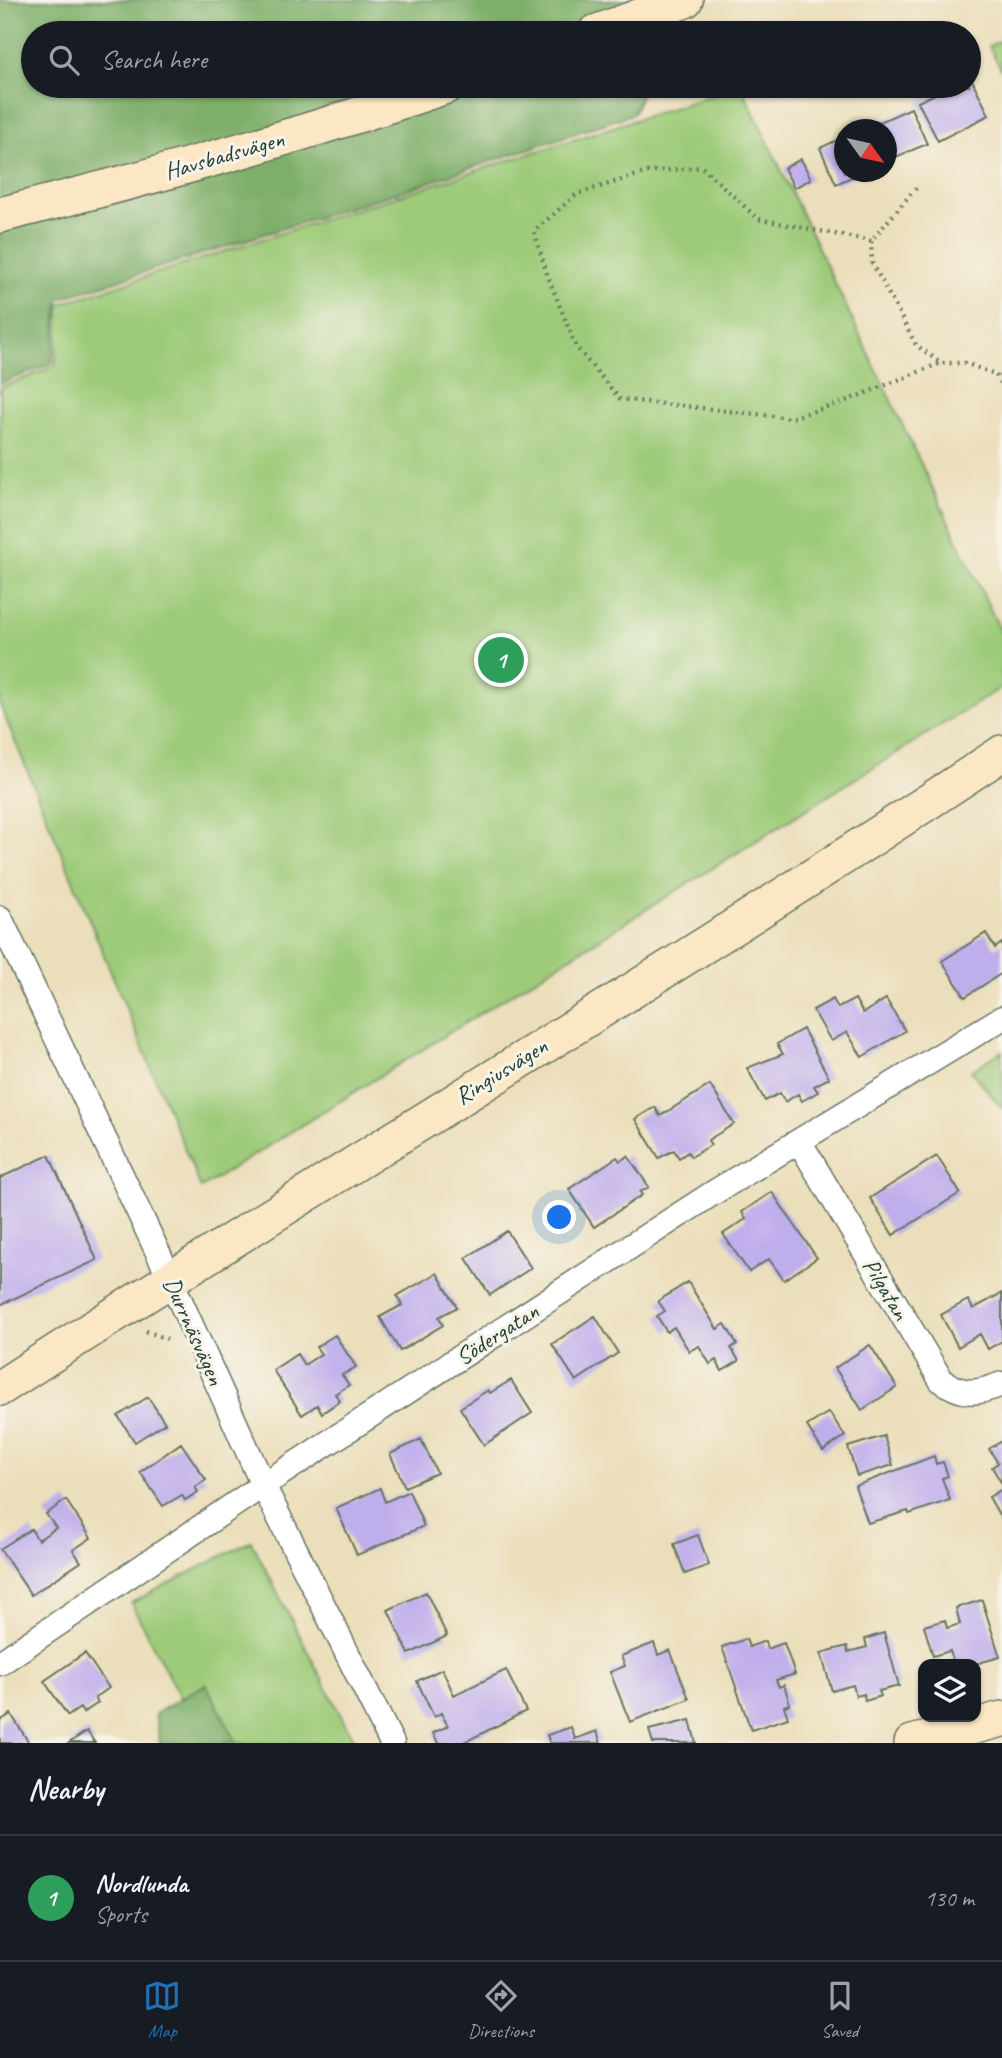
<!DOCTYPE html>
<html lang="en">
<head>
<meta charset="utf-8">
<style>
	body { margin:0; font-family:Caveat,sans-serif; background:#20242c; color:#f1f3f6 }
	.controls { position:absolute; right:21px; bottom:21px; display:grid; overflow:hidden; border-radius:14px; box-shadow:0 2px 5px #0004 }
	.controls button { width:63px; height:63px; display:grid; place-items:center; padding:0; border:0; border-bottom:2px solid #363941; background:#171b24; color:#f1f3f6; font:35px sans-serif }
	.compass { position:absolute; left:834px; top:119px; width:63px; height:63px; border-radius:50%; background:#171b24; box-shadow:0 2px 5px #0004; rotate:123deg }
	.you { position:absolute; left:560px; top:1218px; width:24px; height:24px; margin:-18px; border:5px solid #fff; border-radius:50%; background:#1a73e8; box-shadow:0 0 0 10px #1a73e833 }
	.badge { display:grid; place-items:center; width:46px; height:46px; border-radius:50%; background:#1f6fb2; color:#fff; font-size:23px; font-weight:700 }
	.pin { position:absolute; translate:-50% -50%; border:4px solid #fff; box-shadow:0 2px 7px #0006 }
	.list { margin:0; padding:0; list-style:none }
	h2 { display:flex; justify-content:space-between; align-items:center; height:91px; margin:0; padding:0 28px; font-size:30px }
	h2 small { font-size:23px; font-weight:400; color:#9ea1a6 }
	.list li { display:grid; grid-template-columns:46px 1fr auto; gap:21px; align-items:center; box-sizing:border-box; height:126px; padding:0 28px; border-top:2px solid #363941 }
	.list b { display:block; font-size:26px; white-space:nowrap }
	.list p { margin:0; font-size:23px; white-space:nowrap; color:#9ea1a6 }
	.list em { font-size:23px; font-style:normal; color:#9ea1a6 }
	.icon { flex:none; width:38px; height:38px; fill:none; stroke:currentColor; stroke-width:2; stroke-linecap:round; stroke-linejoin:round }
	.map { position:relative; flex:none; width:1002px; height:1743px; overflow:hidden }
	.search { position:absolute; background:#171b24; box-shadow:0 2px 5px #0004; left:21px; right:21px; top:21px; height:77px; display:flex; align-items:center; gap:18px; box-sizing:border-box; padding:0 24px; border-radius:38px; color:#9ea1a6; font-size:26px }
	.sheet { height:217px; background:#171b24 }
	nav { display:flex; justify-content:space-around; align-items:center; box-sizing:border-box; height:98px; border-top:2px solid #363941; background:#171b24; font-size:19px; color:#9ea1a6 }
	nav a { display:grid; justify-items:center; gap:4px }
	nav .on { color:#1f6fb2 }
	.map>svg:first-child { display:block }
</style>
</head>
<body>
<div class="map">
<svg width="1002" height="1743" viewBox="0 0 1002 1743">
	<rect width="100%" height="100%" fill="#f7f3e8"/>
	<filter id="ink" filterUnits="userSpaceOnUse"><feTurbulence type="fractalNoise" baseFrequency=".0143" numOctaves="2"/><feDisplacementMap in="SourceGraphic" scale="14" xChannelSelector="R" yChannelSelector="G"/><feConvolveMatrix kernelMatrix="1 2 1 2 8 2 1 2 1" color-interpolation-filters="sRGB"/></filter>
	<filter id="wash" filterUnits="userSpaceOnUse"><feTurbulence type="fractalNoise" baseFrequency=".00686" numOctaves="4" result="noise"/><feDisplacementMap in="SourceGraphic" scale="28" xChannelSelector="R" yChannelSelector="G"/><feGaussianBlur stdDeviation="1.57" result="paint"/><feColorMatrix in="noise" values="0 0 0 0 0 0 0 0 0 0 0 0 0 0 0 0 0 1.4 0 .05"/><feComposite in="paint" operator="in"/></filter>
	<g filter="url(#wash)">
		<rect width="100%" height="100%" fill="#ebdeba"/>
		<path fill="#9ecb79" stroke="#5e8456" stroke-width="2" d="M1002 40V71L989 46Z
			M741 86 1002 634V687L201 1188 0 705V388L55 366 60 304Z
			M1002 1051V1108L971 1071Z
			M251 1541 355 1743H237L206 1685 180 1698 131 1603Z"/>
		<path fill="#7eaf69" stroke="#4e764e" stroke-width="2" d="M0 0H682L668 33H33V86H645L633 114 411 188 59 299 52 363 0 384Z
			M206 1684 237 1743H160L155 1714Z"/>
		<g id="blocks">
			<path fill="#bfaeec" d="M969 74 989 115 938 141 918 102 952 86H969Z
				M911 108 927 144 886 161V130H862Z
				M844 137V172H863L836 184 820 148Z
				M801 159 811 179 794 188 784 168Z
				M986 933 995 948 1002 943V973L965 997 942 961Z
				M833 999 838 1008 855 999 863 1013 886 999 905 1031 862 1057 847 1032 831 1041 813 1010Z
				M803 1029 829 1078 814 1086 818 1092 802 1101 798 1094 785 1102 780 1093 765 1101 747 1068 783 1054 777 1044Z
				M710 1085 734 1124 708 1140 711 1145 691 1157 688 1152 679 1158 674 1150 659 1158 635 1119 655 1107 660 1116Z
				M49 1155 97 1260 0 1305V1178Z
				M628 1156 649 1187 640 1192 642 1195 594 1227 569 1189 617 1157 620 1161Z
				M937 1156 960 1193 893 1235 870 1198Z
				M772 1192 817 1258 784 1280 769 1259 749 1272 723 1234 746 1219 742 1212Z
				M507 1231 531 1268 490 1295 466 1258Z
				M437 1273 457 1307 439 1317 443 1325 400 1351 380 1317 402 1305 397 1296Z
				M688 1282 717 1329 725 1324 737 1344 731 1348 739 1361 722 1371 716 1360 710 1364 699 1346 689 1351 674 1327 667 1332 657 1316 665 1311 658 1301Z
				M1002 1293V1341L988 1349 980 1334 958 1347 941 1315 968 1300 973 1309Z
				M595 1316 618 1353 576 1381 552 1344Z
				M335 1335 356 1367 342 1375 349 1385 335 1394 340 1401 322 1413 317 1405 302 1415 273 1370 297 1354 304 1365 321 1354 316 1347Z
				M870 1345 897 1387 862 1410 835 1368Z
				M511 1380 532 1413 484 1445 460 1408 488 1390 490 1393Z
				M148 1397 165 1423 135 1442 118 1416Z
				M829 1412 845 1436 823 1451 807 1426Z
				M884 1436 893 1465 857 1476 848 1447Z
				M421 1439 437 1473 405 1487 390 1454Z
				M1002 1441V1484L992 1467 998 1463 989 1449Z
				M181 1443 206 1480 195 1487 198 1492 185 1500 182 1495 163 1506 140 1472Z
				M934 1456 936 1464 943 1462 948 1476 942 1478 950 1500 909 1514 908 1511 868 1523 855 1486Z
				M380 1488 385 1502 409 1491 424 1526 357 1555 336 1508Z
				M1002 1489V1520L989 1497Z
				M66 1500 91 1538 73 1550 81 1562 31 1595 0 1549 31 1529 38 1540 56 1528 46 1514Z
				M698 1535 709 1565 685 1574 674 1544Z
				M426 1592 447 1636 409 1654 388 1610Z
				M982 1600 1000 1657 975 1664H954L950 1651 933 1656 924 1626 945 1620 947 1628 960 1624 956 1608Z
				M884 1633 899 1686 879 1691 881 1696 865 1701 864 1694 856 1696 853 1685 832 1691 821 1653 847 1646 848 1652 867 1647 865 1639Z
				M746 1639 749 1647 765 1641 767 1649 784 1643 795 1674 776 1680 779 1687 784 1685 790 1704 784 1706 788 1718 751 1730 722 1647Z
				M654 1643 658 1655 670 1650 689 1699 630 1722 610 1672 625 1666 621 1656Z
				M85 1653 109 1688 95 1698 98 1703 83 1713 80 1708 68 1716 44 1681Z
				M442 1669 454 1695 506 1670 526 1711 463 1743H438L433 1733 448 1726 441 1713 434 1717 417 1681Z
				M11 1714 29 1743H0V1721Z
				M690 1720 696 1743H653L649 1730Z
				M571 1727 575 1739 597 1731 601 1743H550L547 1735Z
				M87 1731 95 1743H69Z"/>
		</g>
	</g>
	<g filter="url(#ink)">
		<use href="#blocks" fill-opacity="0" stroke="#667563" stroke-width="2"/>
		<g fill="none" stroke-linecap="round" stroke-linejoin="round">
			<defs>
				<path id="street" d="M0 918 170 1278 263 1485 392 1743
					M799 1141 941 1380C963 1396 977 1394 1002 1384
					M0 1663 263 1485 713 1193 1002 1018"/>
				<path id="secondary" d="M595 33 685 0
					M0 215C150 178 300 136 446 86
					M0 1388C332 1173 673 972 1002 753
					M912 1743 1002 1719"/>
			</defs>
			<use href="#street" stroke="#667563" stroke-width="27"/>
			<use href="#secondary" stroke="#667563" stroke-width="38"/>
			<path stroke="#667563" stroke-width="4.5" stroke-dasharray="2 5" stroke-linecap="butt" d="M916 188 871 241 872 263 916 345 941 363H965L995 374 1002 384
				M871 241 758 219 702 167 647 172 577 194 534 231 548 277 576 347 620 399 791 418 843 402 941 363
				M146 1331 167 1339"/>
			<use href="#street" stroke="#fff" stroke-width="24"/>
			<use href="#secondary" stroke="#fbe7c3" stroke-width="35"/>
		</g>
	</g>
	<g text-anchor="middle" dominant-baseline="central" stroke-width="6" stroke-linejoin="round" paint-order="stroke">
		<g font-size="24" fill="#1f3d34" stroke="#f7f3e8">
			<text transform="translate(224 155) rotate(-16)">Havsbadsvägen</text>
			<text transform="translate(501 1071) rotate(-32)">Ringiusvägen</text>
			<text transform="translate(886 1289) rotate(59)">Pilgatan</text>
			<text transform="translate(194 1331) rotate(66)">Durrnäsvägen</text>
			<text transform="translate(497 1334) rotate(-33)">Södergatan</text>
		</g>
	</g>
</svg>
<div class="controls">
<button><svg class="icon" aria-label="layers" viewBox="0 0 24 24"><path d="M12 4l9 5-9 5-9-5zM3 14l9 5 9-5"/></svg></button>
</div>
<svg class="compass" viewBox="-18 -18 36 36"><path d="M0-13l5 13h-10z" fill="#e53935"/><path d="M0 13l5-13h-10z" fill="#9ea1a6"/></svg>
<div class="you"></div>
<div class="pin badge" style="left:501px;top:660px;background:#2e9e5b">1</div>
<div class="search"><svg class="icon" aria-label="search" viewBox="0 0 24 24"><circle cx="10" cy="10" r="6"/><path d="M15 15l6 6"/></svg>Search here</div>
</div>
<section class="sheet">
<h2>Nearby<small></small></h2>
<ul class="list">
<li><span class="badge" style="background:#2e9e5b">1</span><div><b>Nordlunda</b><p>Sports</p></div><em>130 m</em></li>
</ul>
</section>
<nav>
<a class="on"><svg class="icon" aria-label="map" viewBox="0 0 24 24"><path d="M3 6l6-2 6 2 6-2v14l-6 2-6-2-6 2zM9 4v14M15 6v14"/></svg>Map</a>
<a><svg class="icon" aria-label="directions" viewBox="0 0 24 24"><path d="M12 3l9 9-9 9-9-9zM9 14v-3h6M13 9l2 2-2 2"/></svg>Directions</a>
<a><svg class="icon" aria-label="saved" viewBox="0 0 24 24"><path d="M7 4h10v16l-5-4-5 4z"/></svg>Saved</a>
</nav>
</body>
</html>
